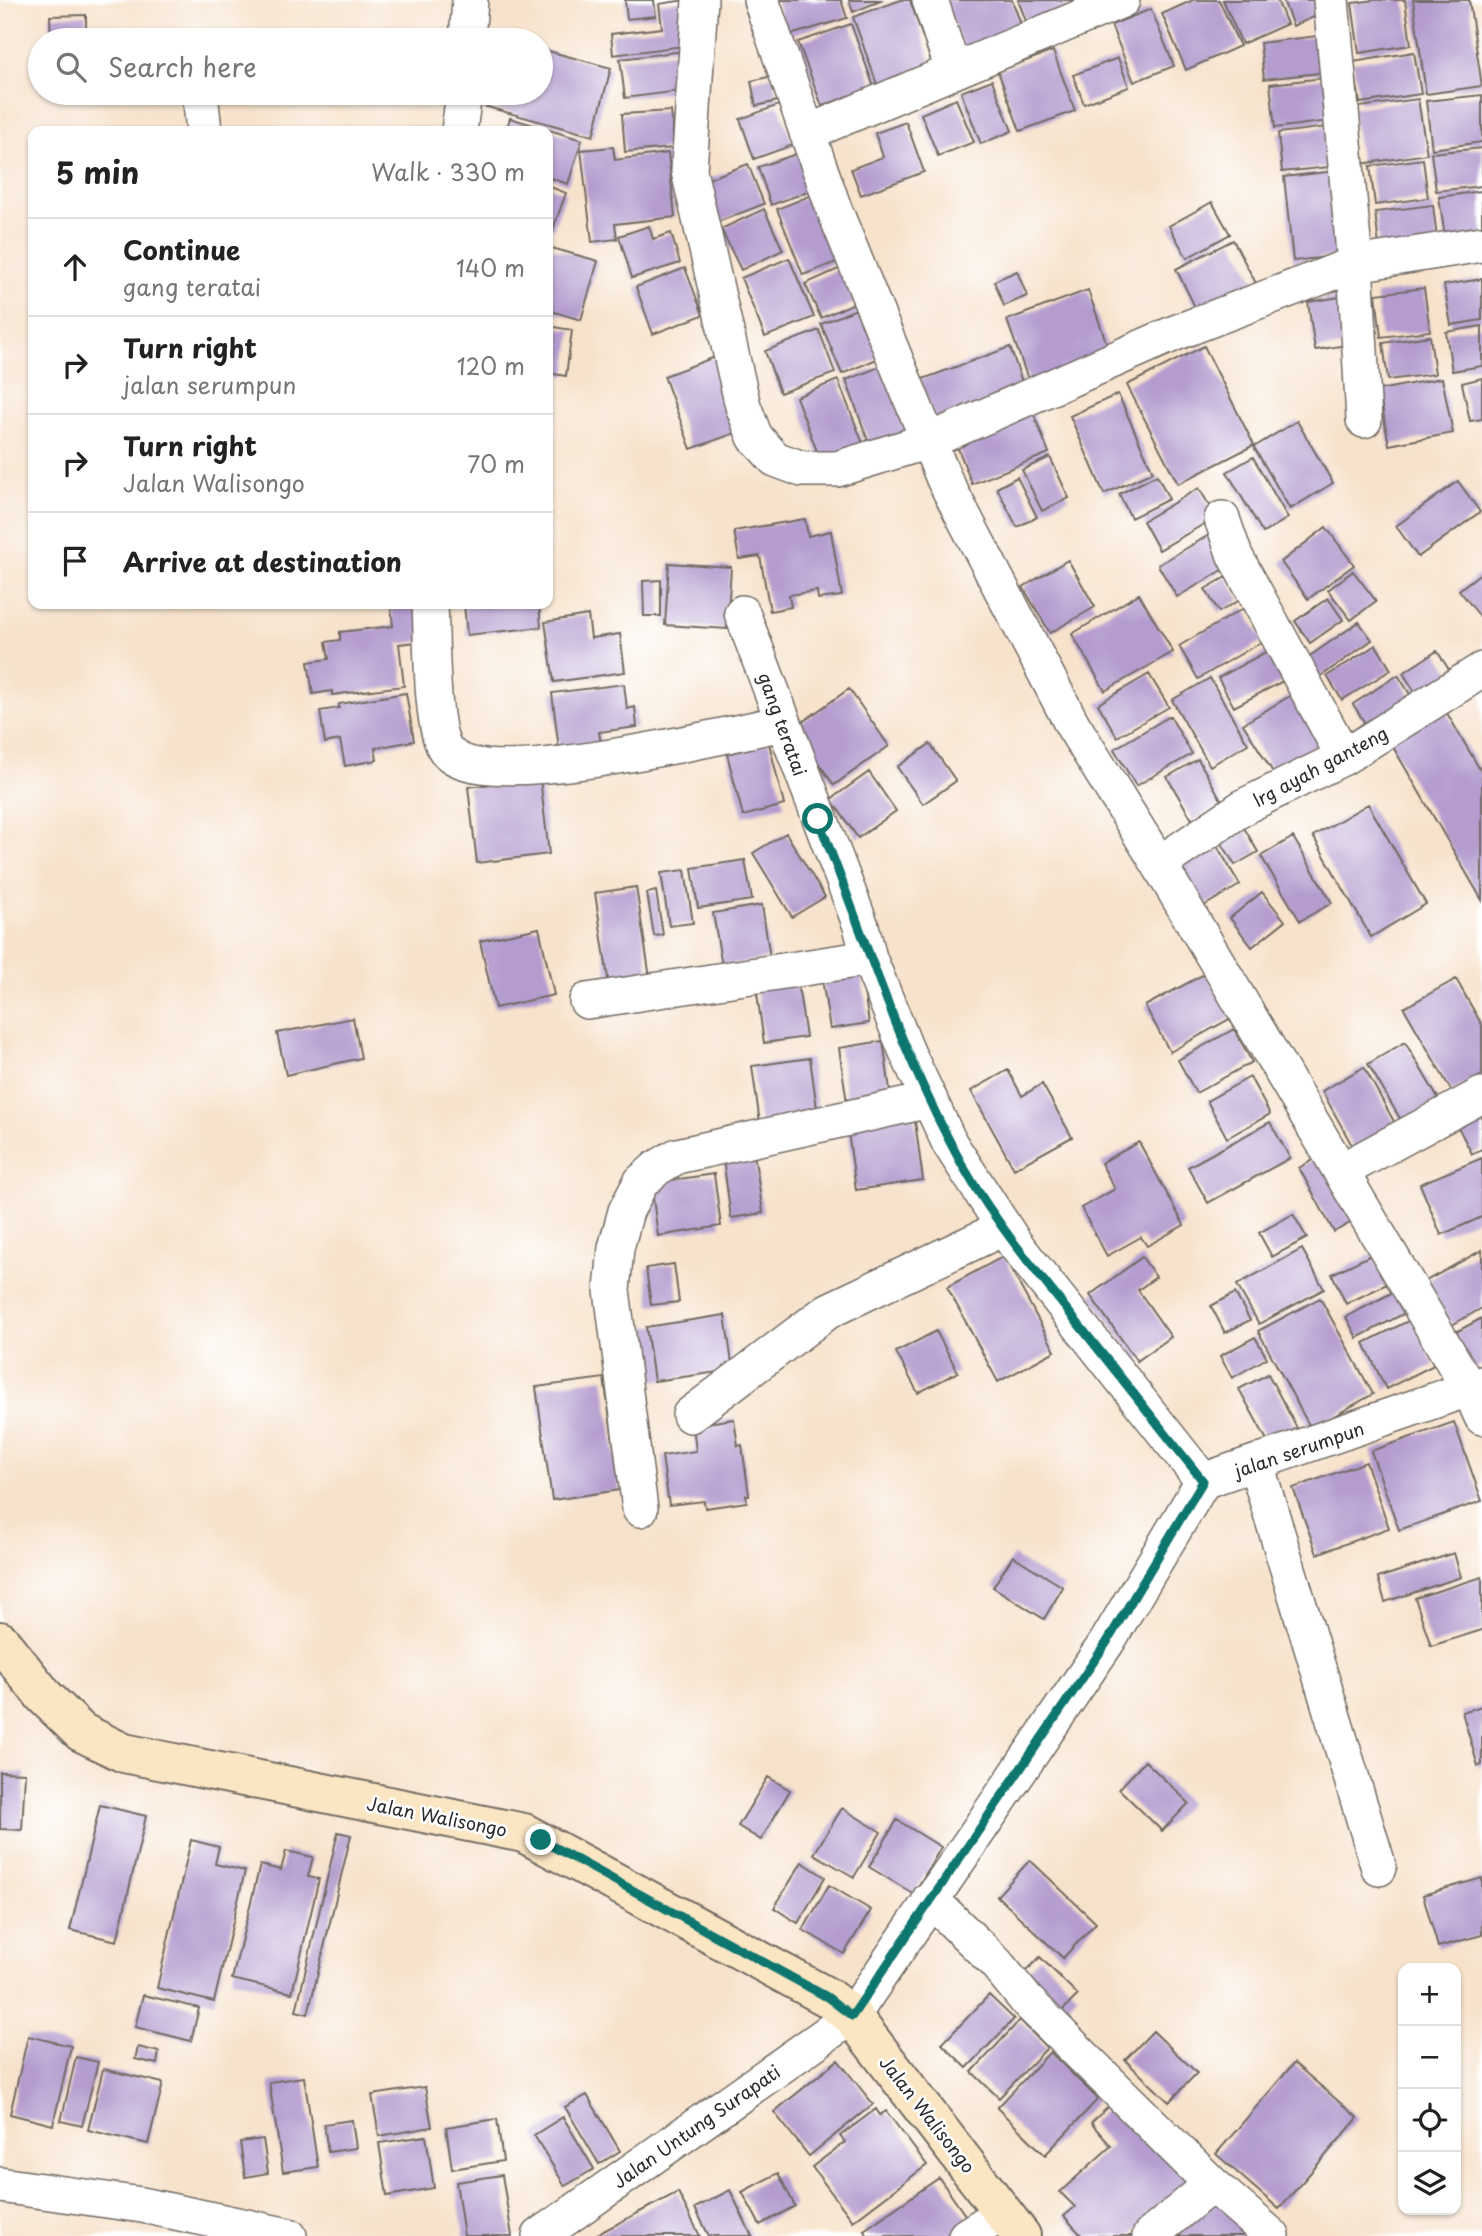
<!DOCTYPE html>
<html lang="en">
<head>
<meta charset="utf-8">
<style>
	body { margin:0; font-family:"Playpen Sans",sans-serif; background:#f2f2f2; color:#222 }
	.controls { position:absolute; right:21px; bottom:21px; display:grid; overflow:hidden; border-radius:14px; box-shadow:0 2px 5px #0004 }
	.controls button { width:63px; height:63px; display:grid; place-items:center; padding:0; border:0; border-bottom:2px solid #e0e0e0; background:#fff; color:#222; font:35px sans-serif }
	.stop { position:absolute; width:21px; height:21px; margin:-16px; border:5px solid #0f766e; border-radius:50%; background:#fff }
	.stop.end { background:#0f766e; border-color:#fff; box-shadow:0 2px 7px #0008 }
	.list { margin:0; padding:0; list-style:none }
	h2 { display:flex; justify-content:space-between; align-items:center; height:91px; margin:0; padding:0 28px; font-size:30px }
	h2 small { font-size:23px; font-weight:400; color:#767676 }
	.list li { display:grid; grid-template-columns:46px 1fr auto; gap:21px; align-items:center; box-sizing:border-box; height:98px; padding:0 28px; border-top:2px solid #e0e0e0 }
	.list b { display:block; font-size:26px; white-space:nowrap }
	.list p { margin:0; font-size:23px; white-space:nowrap; color:#767676 }
	.list em { font-size:23px; font-style:normal; color:#767676 }
	.icon { flex:none; width:38px; height:38px; fill:none; stroke:currentColor; stroke-width:2; stroke-linecap:round; stroke-linejoin:round }
	.map { position:relative; flex:none; width:1482px; height:2236px; overflow:hidden }
	.search { position:absolute; background:#fff; box-shadow:0 2px 5px #0004; left:28px; top:28px; width:525px; height:77px; display:flex; align-items:center; gap:18px; box-sizing:border-box; padding:0 24px; border-radius:38px; color:#767676; font-size:26px }
	.panel { position:absolute; background:#fff; box-shadow:0 2px 5px #0004; left:28px; top:126px; width:525px; height:483px; border-radius:14px }
	.map>svg:first-child { display:block }
</style>
</head>
<body>
<div class="map">
<svg width="1482" height="2236" viewBox="0 0 1482 2236">
	<rect width="100%" height="100%" fill="#fff"/>
	<filter id="ink" filterUnits="userSpaceOnUse"><feTurbulence type="fractalNoise" baseFrequency=".0143" numOctaves="2"/><feDisplacementMap in="SourceGraphic" scale="14" xChannelSelector="R" yChannelSelector="G"/><feConvolveMatrix kernelMatrix="1 2 1 2 8 2 1 2 1" color-interpolation-filters="sRGB"/></filter>
	<filter id="wash" filterUnits="userSpaceOnUse"><feTurbulence type="fractalNoise" baseFrequency=".00686" numOctaves="4" result="noise"/><feDisplacementMap in="SourceGraphic" scale="28" xChannelSelector="R" yChannelSelector="G"/><feGaussianBlur stdDeviation="1.57" result="paint"/><feColorMatrix in="noise" values="0 0 0 0 0 0 0 0 0 0 0 0 0 0 0 0 0 1.4 0 .05"/><feComposite in="paint" operator="in"/></filter>
	<g filter="url(#wash)">
		<rect width="100%" height="100%" fill="#f7e2cb"/>
		<g id="blocks">
			<path fill="#b49ccf" d="M625 0H654L656 16 627 19Z
				M686 0 692 45 613 55 611 34 662 28 659 4Z
				M776 0H841L847 18 787 36Z
				M849 0H883L853 12Z
				M901 0H910L933 67 878 87 853 17Z
				M945 0H1012L1025 35 966 57Z
				M1018 0H1080L1029 29Z
				M1193 0H1219L1240 46 1186 70 1162 14Z
				M1223 0H1277L1287 24 1242 44Z
				M1283 0H1323L1328 11 1293 26Z
				M1375 0H1405L1411 45 1359 53 1352 3Z
				M1413 0H1469L1482 86 1426 94Z
				M1151 9 1174 66 1134 82 1111 25Z
				M86 15V40H51L50 16Z
				M851 24 874 87 822 106 798 42Z
				M1325 35 1329 72 1264 79 1260 43Z
				M541 49 611 68 593 136 480 105 483 93H541Z
				M683 51 687 90 625 98 620 59Z
				M1053 51 1075 111 1020 131 998 71Z
				M1414 52 1421 94 1360 103 1353 62Z
				M1118 58 1129 87 1084 104 1073 75Z
				M773 76 778 101 756 106 751 81Z
				M1333 77 1337 120 1275 128 1270 84Z
				M992 80 1012 131 981 144 961 92Z
				M1482 95V142L1432 149 1426 101Z
				M956 99 974 142 938 156 921 114Z
				M1418 99 1427 154 1361 164 1352 108Z
				M779 105 793 145 754 159 740 119Z
				M671 111 674 148 625 152 622 114Z
				M510 118 582 140 568 184 548 177V131H506Z
				M906 122 924 172 861 195 851 169 883 157 875 133Z
				M1335 126 1339 166 1282 172 1278 133Z
				M613 147 615 160 668 153 675 217 615 224 617 239 592 242 581 150Z
				M1482 148V186L1436 191 1431 153Z
				M799 153 813 190 771 205 758 167Z
				M1423 159 1428 198 1375 205 1370 166Z
				M748 164 764 204 715 223 700 182Z
				M1336 171 1345 255 1293 261 1284 177Z
				M548 186 566 193 553 229 548 227Z
				M1482 191V238L1446 243 1439 197Z
				M817 193 844 259 803 275 777 209Z
				M1212 202 1230 234 1187 258 1169 226Z
				M1433 205 1438 246 1380 254 1375 212Z
				M764 209 783 250 741 270 721 229Z
				M649 226 653 239 671 233 680 263 632 278 619 236Z
				M1233 240 1259 289 1201 319 1176 269Z
				M548 247 598 261 581 320 548 310Z
				M789 258 814 317 765 337 741 278Z
				M845 266 861 300 821 318 805 284Z
				M685 268 703 315 653 334 636 287Z
				M1017 271 1027 296 1004 306 994 281Z
				M1482 279V320L1451 325 1444 285Z
				M1424 288 1430 331 1381 337 1376 294Z
				M1088 290 1111 356 1030 385 1007 320Z
				M1347 296 1353 344 1315 350 1308 302Z
				M863 306 884 356 842 374 821 324Z
				M548 326 572 330 566 376 548 373Z
				M1482 326V366L1452 371 1446 332Z
				M819 330 835 373 780 393 765 351Z
				M1430 336 1435 374 1388 380 1383 343Z
				M1204 346 1254 445 1178 484 1127 385Z
				M1010 347 1024 388 935 420 920 380Z
				M715 357 741 431 691 449 664 376Z
				M892 362 918 435 872 452 846 380Z
				M1442 378 1453 433 1389 445 1379 390Z
				M1482 378V419L1470 421 1462 383Z
				M838 380 864 446 822 464 796 397Z
				M1118 394 1153 472 1104 494 1070 416Z
				M1031 407 1049 453 972 484 954 438Z
				M1297 421 1333 483 1290 509 1254 447Z
				M1050 457 1069 498 1042 511 1022 470Z
				M1253 457 1288 518 1263 533 1227 472Z
				M1157 475 1169 499 1131 518 1119 494Z
				M1017 477 1037 517 1017 527 997 488Z
				M1458 481 1480 512 1418 557 1396 526Z
				M1199 488 1216 517 1159 550 1143 521Z
				M805 519 808 536 831 531 842 596 818 599 817 591 789 595 791 607 770 611 760 556 739 559 734 531Z
				M1326 527 1354 565 1308 599 1281 562Z
				M1214 532 1233 564 1177 597 1158 565Z
				M1068 560 1095 607 1050 633 1023 587Z
				M669 563 731 567 727 629 665 625Z
				M1353 571 1376 601 1351 620 1328 590Z
				M1482 572V619L1459 590Z
				M1226 577 1240 600 1219 612 1205 589Z
				M661 580V616H644L643 581Z
				M1139 594 1173 652 1105 691 1072 634Z
				M1328 598 1343 620 1310 643 1295 621Z
				M420 604 425 641 399 644 404 686 332 695V691L313 694 308 662 329 659 326 642 340 640V632L393 626 391 606Z
				M464 604H539L541 627 467 635Z
				M1244 608 1263 641 1198 679 1179 646Z
				M588 615 591 638 620 634 625 672 554 682 545 622Z
				M1359 622 1372 640 1317 679 1304 660Z
				M1376 645 1391 670 1342 700 1327 676Z
				M1271 649 1287 679 1234 707 1218 678Z
				M1437 651 1453 676 1419 698 1403 673Z
				M1149 674 1169 707 1117 737 1098 704Z
				M1398 675 1416 704 1371 733 1353 704Z
				M1210 678 1248 744 1210 766 1172 700Z
				M624 684 627 709 635 707 637 727 599 732 601 745 559 750 552 693Z
				M849 689 889 746 834 785 794 728Z
				M406 693 414 741 375 748 377 760 345 766 340 740 325 743 320 711 339 708V704Z
				M1293 694 1325 747 1276 777 1243 724Z
				M1444 708 1482 773V900L1389 740Z
				M1170 716 1192 754 1136 786 1114 749Z
				M769 743 784 805 743 816 727 754Z
				M930 744 956 781 923 804 897 767Z
				M1198 759 1223 803 1193 821 1167 777Z
				M869 772 896 811 858 838 831 799Z
				M540 778 549 854 477 863 468 787Z
				M1368 804 1426 904 1371 937 1313 836Z
				M1239 819 1258 852 1235 865 1215 832Z
				M786 833 825 897 792 917 753 853Z
				M1293 837 1332 903 1300 921 1261 856Z
				M1213 839 1240 885 1202 907 1175 861Z
				M745 860 752 900 698 908 692 868Z
				M685 870 693 923 669 926 661 873Z
				M636 887 650 978 609 985 595 893Z
				M656 891 663 935 654 936 647 893Z
				M1262 892 1285 921 1252 947 1230 918Z
				M762 905 770 958 722 966 713 913Z
				M539 928 554 995 495 1008 480 941Z
				M861 973 869 1023 830 1029 822 979Z
				M1206 973 1231 1018 1170 1052 1145 1006Z
				M797 979 806 1037 764 1043 756 986Z
				M1456 979 1482 1025V1075L1452 1092 1404 1008Z
				M353 1018 361 1058 286 1075 277 1033Z
				M1234 1029 1252 1062 1196 1093 1178 1060Z
				M883 1041 891 1097 847 1103 839 1048Z
				M1405 1042 1439 1100 1402 1122 1368 1064Z
				M810 1058 818 1116 760 1123 752 1066Z
				M1364 1067 1396 1125 1354 1149 1322 1091Z
				M1008 1070 1022 1096 1042 1084 1072 1137 1014 1169 971 1091Z
				M1250 1077 1270 1114 1227 1138 1207 1101Z
				M1482 1112V1149L1472 1154 1457 1125Z
				M914 1114 923 1180 856 1190 847 1124Z
				M1270 1122 1290 1158 1208 1203 1188 1167Z
				M1139 1142 1184 1225 1147 1246 1141 1237 1107 1256 1081 1208 1115 1189 1101 1163Z
				M753 1146 763 1213 731 1218 722 1151Z
				M1320 1156 1355 1220 1334 1232 1299 1168Z
				M1482 1158V1217L1441 1235 1420 1184Z
				M714 1174 721 1226 658 1236 651 1183Z
				M1293 1214 1307 1238 1272 1257 1259 1233Z
				M1302 1249 1324 1289 1259 1324 1237 1285Z
				M1482 1250V1308L1452 1325 1426 1281Z
				M1373 1254 1387 1284 1346 1304 1332 1274Z
				M1004 1256 1055 1351 998 1382 947 1287Z
				M1142 1257 1156 1277 1138 1290 1171 1337 1137 1361 1090 1295Z
				M674 1264 679 1302 651 1305 646 1268Z
				M1399 1289 1409 1311 1357 1338 1346 1317Z
				M1235 1293 1250 1320 1225 1333 1211 1306Z
				M1320 1298 1373 1394 1311 1429 1258 1331Z
				M725 1315 733 1370 654 1381 646 1327Z
				M1482 1318V1365L1474 1369 1454 1333Z
				M1412 1319 1434 1365 1386 1389 1364 1343Z
				M936 1331 958 1372 918 1393 896 1352Z
				M1255 1337 1267 1358 1232 1378 1220 1356Z
				M1268 1374 1297 1428 1269 1444 1239 1389Z
				M604 1378 620 1490 552 1500 536 1387Z
				M734 1419 738 1446 742 1445 749 1495H746L747 1502 705 1508 704 1501 669 1505 662 1456 696 1451 693 1425Z
				M1454 1422 1482 1501 1399 1530 1371 1451Z
				M1366 1462 1389 1528 1317 1554 1293 1488Z
				M1454 1553 1461 1577 1385 1602 1378 1578Z
				M1013 1556 1063 1587 1044 1619 993 1587Z
				M1482 1577V1630L1431 1646 1415 1598Z
				M1482 1706V1765L1478 1766 1462 1712Z
				M1145 1761 1189 1803 1162 1831 1119 1789Z
				M0 1772 25 1773 22 1830 0 1829Z
				M768 1777 790 1790 761 1840 738 1826Z
				M100 1805 146 1816 117 1941 70 1930Z
				M842 1808 881 1832 854 1877 814 1854Z
				M897 1820 941 1847 914 1894 869 1867Z
				M338 1832 351 1835 308 2014 296 2011Z
				M191 1840 219 1847 215 1864 245 1871 214 2002 157 1988Z
				M286 1851 313 1857 308 1877 319 1879 292 1993 232 1979 260 1865 281 1870Z
				M1030 1860 1096 1923 1063 1958 997 1896Z
				M802 1862 825 1877 798 1923 774 1908Z
				M1482 1878V1935L1438 1947 1423 1895Z
				M829 1885 871 1910 844 1954 803 1930Z
				M1040 1957 1078 1995 1057 2016 1019 1979Z
				M143 1995 199 2008 191 2041 135 2027Z
				M989 1995 1014 2019 967 2068 942 2044Z
				M1020 2020 1047 2048 999 2098 972 2072Z
				M1153 2031 1197 2073 1169 2102 1125 2060Z
				M28 2036 71 2046 53 2125 10 2114Z
				M138 2047 159 2052 157 2064 135 2059Z
				M1050 2052 1098 2099 1045 2155 997 2108Z
				M76 2057 98 2062 82 2126 61 2121Z
				M838 2060 873 2104 809 2156 774 2112Z
				M1294 2063 1358 2118 1279 2209 1216 2154Z
				M103 2069 163 2083 148 2144 88 2130Z
				M304 2077 318 2167 283 2172 269 2082Z
				M425 2087 432 2127 379 2136 372 2095Z
				M587 2095 620 2151 599 2164 565 2107Z
				M1118 2098 1192 2180 1131 2236H1082L1064 2216 1075 2207 1060 2192 1111 2146 1091 2123Z
				M876 2109 880 2115 886 2111 927 2165 853 2221 812 2167 845 2142 840 2136Z
				M563 2117 594 2169 565 2186 534 2135Z
				M497 2119 503 2161 452 2169 446 2127Z
				M352 2120 356 2148 328 2152 324 2124Z
				M426 2136 434 2188 387 2196 379 2143Z
				M263 2139 268 2173 245 2177 240 2142Z
				M778 2173 795 2206 760 2225 742 2192Z
				M502 2175 512 2236H464L456 2182Z
				M939 2178 972 2225 956 2236H868L864 2230Z
				M730 2190 752 2236H709L695 2208Z
				M678 2192 700 2236H594L634 2215Z
				M1222 2196 1255 2236H1175Z"/>
		</g>
	</g>
	<g filter="url(#ink)">
		<use href="#blocks" fill-opacity="0" stroke="#726b63" stroke-width="2"/>
		<g fill="none" stroke-linecap="round" stroke-linejoin="round">
			<defs>
				<path id="street" d="M700 0 689 171 743 406 755 437 775 459 802 469H837L931 440 1175 333 1355 264 1482 244
					M761 0 834 209 944 479 1072 724 1159 864 1470 1390 1482 1417
					M930 0 953 70
					M1331 0 1355 264 1364 420
					M467 40 470 0
					M200 93 204 131
					M459 131 464 93
					M807 133 1122 0
					M1222 519 1235 556 1344 757
					M430 604C432 635 430 728 446 750 480 796 727 734 783 723
					M742 613 861 926 869 958 907 1052 950 1144 1015 1244 1203 1481
					M1159 864 1245 806 1344 757 1482 670
					M587 1001 869 958
					M1341 1171 1482 1095
					M690 1415 828 1311 1003 1228
					M1256 1464 1379 1868
					M640 1509 612 1290 616 1248 626 1211 641 1182 657 1168 677 1156 930 1100
					M930 1899 995 1962 1027 2001 1212 2184 1272 2236
					M0 2185 142 2205 289 2236
					M540 2236 852 2016 1107 1642 1203 1481 1482 1384
					M966 2236 1004 2212
					M1150 2236 1212 2184"/>
				<path id="secondary" d="M0 1641 44 1696 81 1732 124 1753 524 1833 827 1997 852 2016 1021 2236"/>
			</defs>
			<use href="#street" stroke="#726b63" stroke-width="38"/>
			<use href="#secondary" stroke="#726b63" stroke-width="42"/>
			<use href="#street" stroke="#fff" stroke-width="35"/>
			<use href="#secondary" stroke="#fbe6c4" stroke-width="38"/>
		</g>
	</g>
	<g fill="none" stroke-linecap="round" stroke-linejoin="round" filter="url(#ink)">
		<path stroke="#0f766e" stroke-width="9" d="M541 1840 827 1997 852 2016 1107 1642 1203 1481C1158 1425 1113 1368 1068 1311 1025 1258 981 1204 950 1142 896 1039 861 927 818 819"/>
	</g>
	<g text-anchor="middle" dominant-baseline="central" stroke-width="5" stroke-linejoin="round" paint-order="stroke">
		<g font-size="18" fill="#2b2b2b" stroke="#fff">
			<text transform="translate(783 724) rotate(70)">gang teratai</text>
			<text transform="translate(1320 766) rotate(-28)">lrg ayah ganteng</text>
			<text transform="translate(1299 1449) rotate(-19)">jalan serumpun</text>
			<text transform="translate(437 1816) rotate(11)">Jalan Walisongo</text>
			<text transform="translate(928 2114) rotate(52)">Jalan Walisongo</text>
			<text transform="translate(696 2126) rotate(-35)">Jalan Untung Surapati</text>
		</g>
	</g>
</svg>
<div class="controls">
<button>+</button>
<button>−</button>
<button><svg class="icon" aria-label="locate" viewBox="0 0 24 24"><circle cx="12" cy="12" r="6"/><path d="M12 2v4M12 18v4M2 12h4M18 12h4"/></svg></button>
<button><svg class="icon" aria-label="layers" viewBox="0 0 24 24"><path d="M12 4l9 5-9 5-9-5zM3 14l9 5 9-5"/></svg></button>
</div>
<div class="stop" style="left:818px;top:819px"></div>
<div class="stop end" style="left:541px;top:1840px"></div>
<div class="search"><svg class="icon" aria-label="search" viewBox="0 0 24 24"><circle cx="10" cy="10" r="6"/><path d="M15 15l6 6"/></svg>Search here</div>
<section class="panel">
<h2>5 min<small>Walk · 330 m</small></h2>
<ul class="list">
<li><svg class="icon" aria-label="ahead" viewBox="0 0 24 24"><path d="M12 20V5M6 11l6-6 6 6"/></svg><div><b>Continue</b><p>gang teratai</p></div><em>140 m</em></li>
<li><svg class="icon" aria-label="right" viewBox="0 0 24 24"><path d="M7 20v-9h11M14 6l5 5-5 5"/></svg><div><b>Turn right</b><p>jalan serumpun</p></div><em>120 m</em></li>
<li><svg class="icon" aria-label="right" viewBox="0 0 24 24"><path d="M7 20v-9h11M14 6l5 5-5 5"/></svg><div><b>Turn right</b><p>Jalan Walisongo</p></div><em>70 m</em></li>
<li><svg class="icon" aria-label="arrive" viewBox="0 0 24 24"><path d="M6 21V4h12l-3 4 3 4H6"/></svg><div><b>Arrive at destination</b></div></li>
</ul>
</section>
</div>
</body>
</html>
